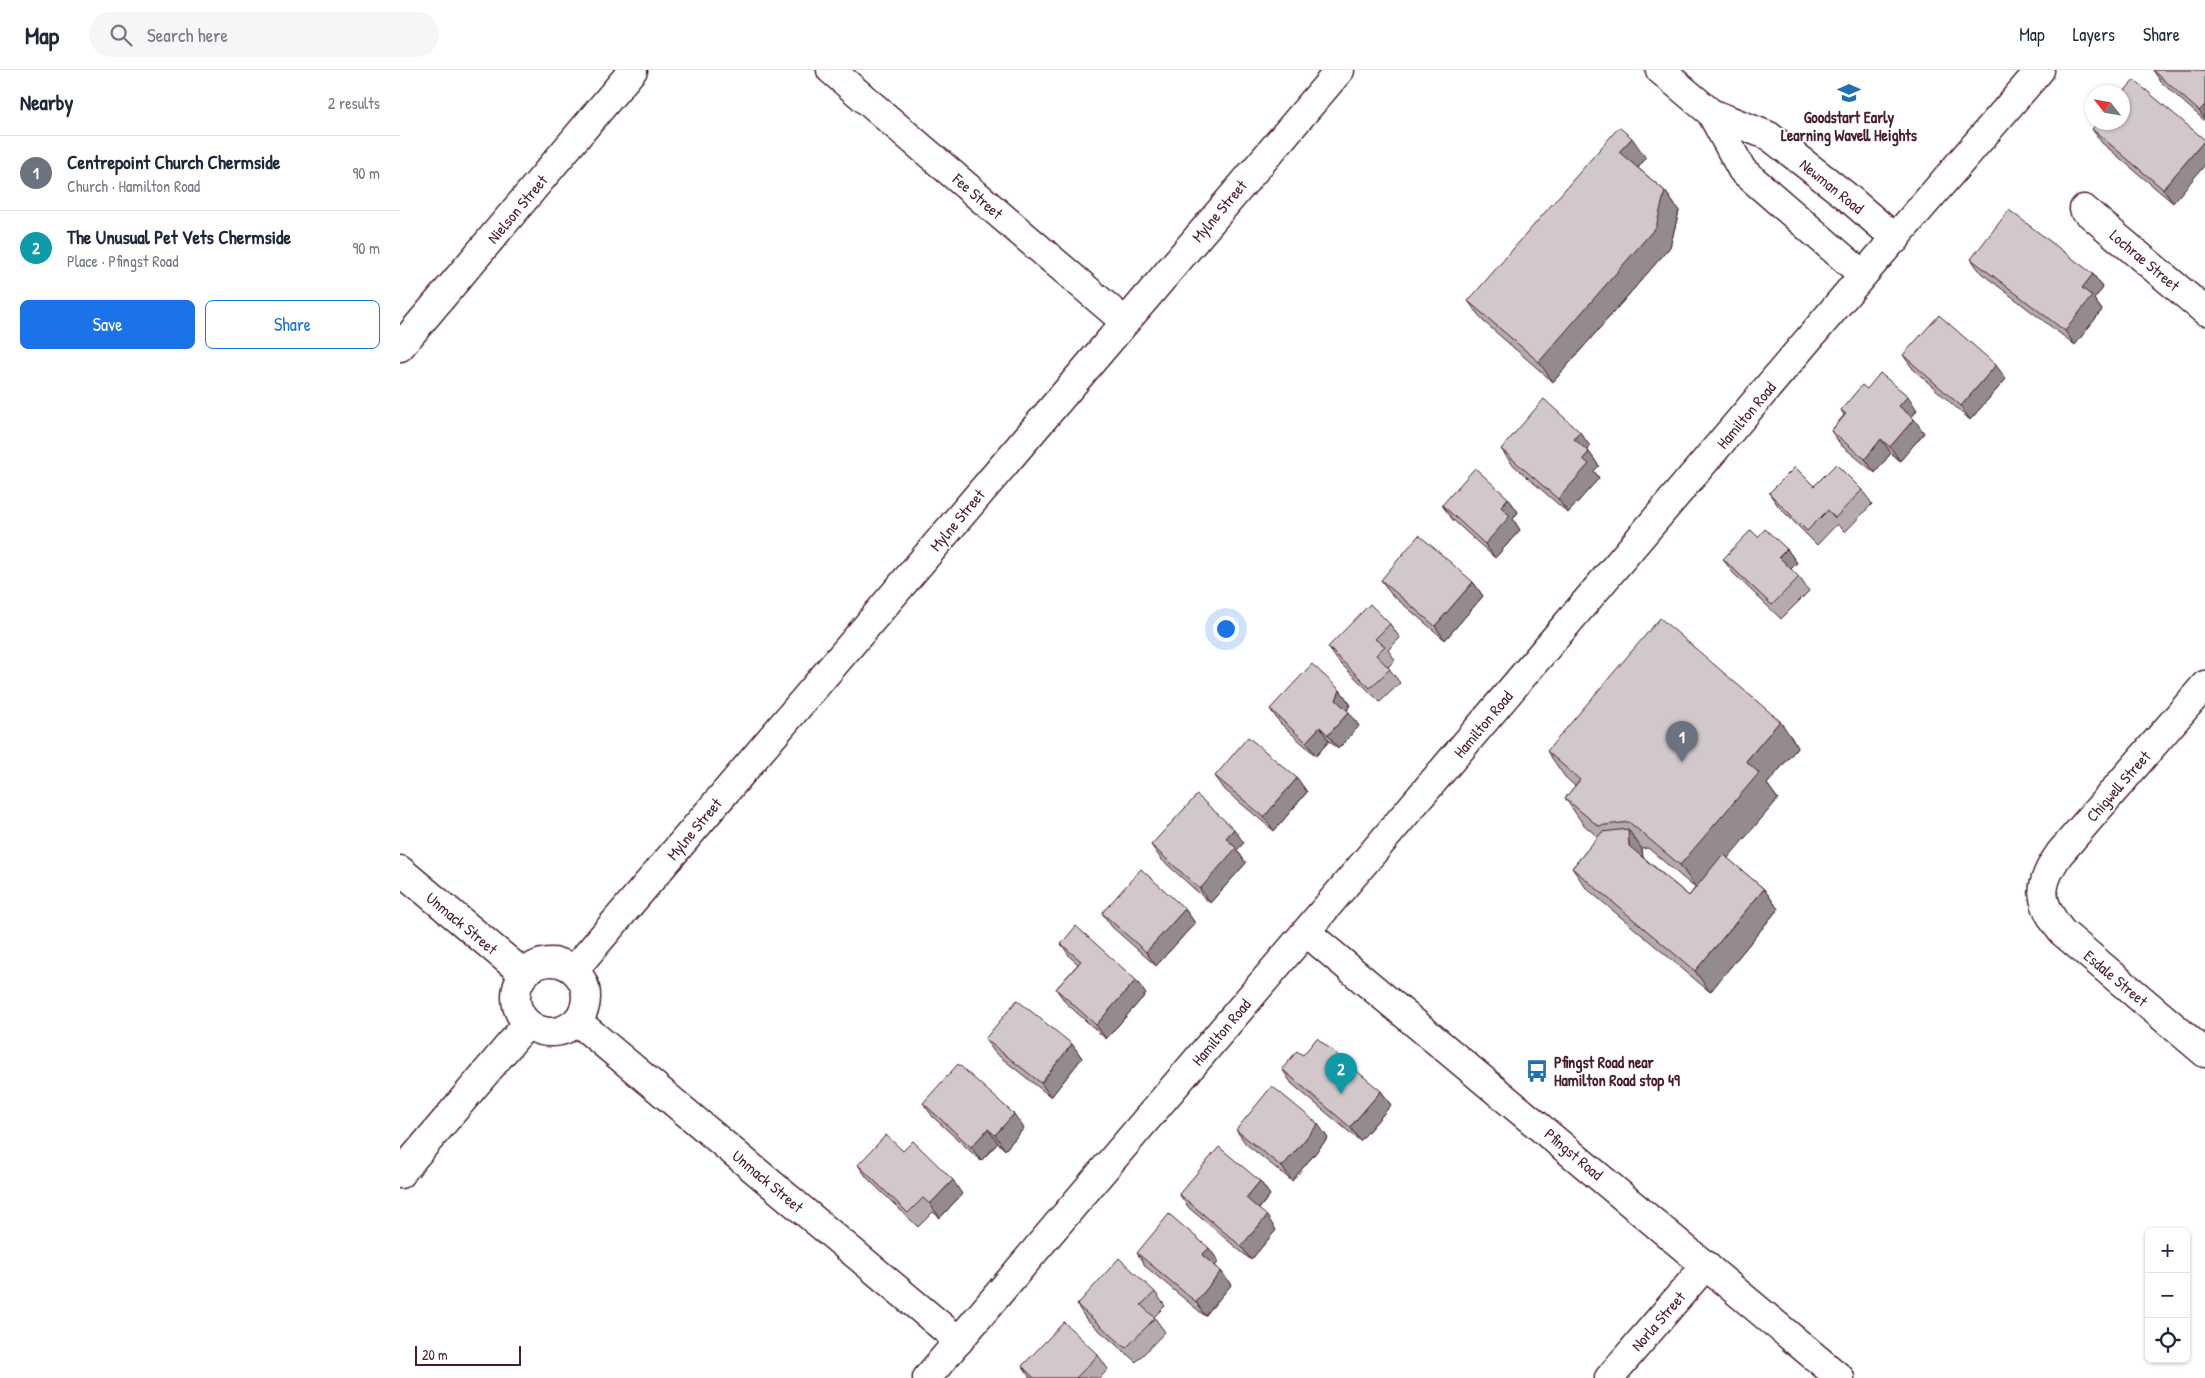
<!DOCTYPE html>
<html lang="en">
<head>
<meta charset="utf-8">
<style>
	body { margin:0; font-family:"Patrick Hand",sans-serif; background:#f6f6f7; color:#1f2937 }
	.controls { position:absolute; right:15px; bottom:15px; display:grid; overflow:hidden; border-radius:8px; box-shadow:0 1px 4px #0004 }
	.controls button { width:45px; height:45px; display:grid; place-items:center; padding:0; border:0; border-bottom:1px solid #e0e1e3; background:#fff; color:#1f2937; font:25px sans-serif }
	.compass { position:absolute; left:1685px; top:15px; width:45px; height:45px; border-radius:50%; background:#fff; box-shadow:0 1px 4px #0004; rotate:301deg }
	.scale { position:absolute; left:15px; bottom:12px; width:106px; box-sizing:border-box; padding-left:5px; border:2px solid #4a1f2b; border-top:0; font-size:14px; line-height:18px; white-space:nowrap; color:#4a1f2b; -webkit-text-stroke:4px #fff; paint-order:stroke }
	.you { position:absolute; left:825px; top:558px; width:18px; height:18px; margin:-12px; border:4px solid #fff; border-radius:50%; background:#1a73e8; box-shadow:0 0 0 8px #1a73e833 }
	.badge { display:grid; place-items:center; width:32px; height:32px; border-radius:50%; background:#1a73e8; color:#fff; font-size:16px; font-weight:700 }
	.pin { position:absolute; translate:-50% -41px; filter:drop-shadow(0 1px 2px #0008) }
	.pin::after { content:''; position:absolute; top:26px; width:18px; height:15px; background:inherit; clip-path:polygon(0 0,100% 0,50% 100%) }
	.list { margin:0; padding:0; list-style:none }
	h2 { display:flex; justify-content:space-between; align-items:center; height:65px; margin:0; padding:0 20px; font-size:21px }
	h2 small { font-size:16px; font-weight:400; color:#747a83 }
	.list li { display:grid; grid-template-columns:32px 1fr auto; gap:15px; align-items:center; box-sizing:border-box; height:75px; padding:0 20px; border-top:1px solid #e0e1e3 }
	.list b { display:block; font-size:19px; white-space:nowrap }
	.list p { margin:0; font-size:16px; white-space:nowrap; color:#747a83 }
	.list em { font-size:16px; font-style:normal; color:#747a83 }
	.actions { display:flex; gap:10px; padding:15px 20px }
	.actions a { flex:1; padding:11px 0; border:1px solid #1a73e8; border-radius:8px; text-align:center; font-size:18px; color:#1a73e8 }
	.actions .main { background:#1a73e8; color:#fff }
	.icon { flex:none; width:28px; height:28px; fill:none; stroke:currentColor; stroke-width:2; stroke-linecap:round; stroke-linejoin:round }
	.map { position:relative; flex:none; width:1805px; height:1308px; overflow:hidden }
	header { display:flex; align-items:center; gap:30px; box-sizing:border-box; height:70px; padding:0 25px; background:#fff; border-bottom:1px solid #e0e1e3 }
	header strong { font-size:24px }
	nav { display:flex; gap:28px; margin-inline-start:auto; font-size:18px }
	.search { width:350px; height:45px; background:#f6f6f7; display:flex; align-items:center; gap:12px; box-sizing:border-box; padding:0 18px; border-radius:28px; color:#747a83; font-size:19px }
	main { display:flex }
	aside { flex:1; background:#fff }
	.map>svg:first-child { display:block }
</style>
</head>
<body>
<header>
<strong>Map</strong>
<div class="search"><svg class="icon" aria-label="search" viewBox="0 0 24 24"><circle cx="10" cy="10" r="6"/><path d="M15 15l6 6"/></svg>Search here</div>
<nav><a>Map</a><a>Layers</a><a>Share</a></nav>
</header>
<main>
<aside>
<h2>Nearby<small>2 results</small></h2>
<ul class="list">
<li><span class="badge" style="background:#6b7280">1</span><div><b>Centrepoint Church Chermside</b><p>Church · Hamilton Road</p></div><em>90 m</em></li>
<li><span class="badge" style="background:#0f9aa8">2</span><div><b>The Unusual Pet Vets Chermside</b><p>Place · Pfingst Road</p></div><em>90 m</em></li>
</ul>
<div class="actions"><a class="main">Save</a><a>Share</a></div>
</aside>
<div class="map">
<svg width="1805" height="1308" viewBox="0 0 1805 1308">
	<rect width="100%" height="100%" fill="#fff"/>
	<filter id="ink" filterUnits="userSpaceOnUse"><feTurbulence type="fractalNoise" baseFrequency=".02" numOctaves="2"/><feDisplacementMap in="SourceGraphic" scale="10" xChannelSelector="R" yChannelSelector="G"/><feConvolveMatrix kernelMatrix="1 2 1 2 8 2 1 2 1" color-interpolation-filters="sRGB"/></filter>
	<g filter="url(#ink)">
		<g fill="none" stroke-linecap="round" stroke-linejoin="round">
			<defs>
				<path id="street" d="M431 0 725 252
					M1684 139 1805 241
					M0 277 233 0
					M1805 615 1660 783C1637 815 1638 832 1662 862L1805 983
					M0 800 124 904
					M116 927a35 35 0 1 1 70 0a35 35 0 1 1-70 0Z
					M174 900 940 0
					M177 951 559 1271
					M0 1104 127 954
					M1209 1308 1306 1195"/>
				<path id="secondary" d="M1260 0 1311 43 1369 66 1445 125 1496 169
					M1311 43 1342 100 1463 205
					M906 862 1440 1308
					M527 1308 1463 205 1640 0"/>
			</defs>
			<use href="#street" stroke="#4a1f2b" stroke-width="31"/>
			<use href="#secondary" stroke="#4a1f2b" stroke-width="31"/>
			<use href="#street" stroke="#fff" stroke-width="28"/>
			<use href="#secondary" stroke="#fff" stroke-width="28"/>
		</g>
		<path fill="#b5abaf" stroke="#4a1f2b" fill-rule="evenodd" d="M1753 0H1805V51L1761 12Z
			M1722 52 1773 133 1702 73 1692 59Z
			M1246 88 1238 98 1265 121 1279 141 1270 177 1153 312 1083 251 1068 231Z
			M1571 189 1693 204 1703 218 1694 229 1702 240 1675 275 1581 203Z
			M1503 285 1606 309 1570 350 1513 299Z
			M1467 319 1517 340 1512 347 1524 363 1500 391 1491 383 1475 403 1441 375 1431 361 1444 345 1441 340Z
			M1190 376 1187 379 1199 396 1194 401 1199 408 1168 443 1111 393 1101 379Z
			M1414 416 1462 420 1472 434 1445 462 1437 454 1417 475 1379 437 1369 423Z
			M1108 428 1118 442 1113 449 1120 460 1095 488 1052 449 1042 435Z
			M1358 467 1387 479 1397 493 1391 499 1399 507 1409 521 1381 549 1333 503 1323 489Z
			M981 510 1073 512 1083 526 1045 570 991 524Z
			M990 554 1000 568 988 580 995 590 988 597 1000 613 980 632 938 591 928 577Z
			M940 620 950 634 947 640 959 656 938 679 929 671 916 686 880 653 870 639Z
			M1398 677 1367 714 1378 729 1327 788 1364 819 1378 839 1310 922 1186 818 1172 798 1198 767 1183 754 1165 728 1175 716 1165 707 1147 681ZM1248 778 1295 818 1289 826 1243 787 1242 779Z
			M815 706 897 708 907 722 874 761 825 720Z
			M844 773 837 780 846 793 810 833 761 789 751 775Z
			M785 839 795 853 756 896 712 857 702 843Z
			M661 874 746 924 706 969 666 933 656 919 678 894 671 888Z
			M585 969 672 974 682 988 651 1027 595 983Z
			M903 985 981 1021 991 1035 960 1071 892 1014 882 999Z
			M523 1033 624 1058 605 1080 598 1073 581 1091 533 1047Z
			M836 1060 928 1068 892 1111 846 1074Z
			M503 1081 562 1124 540 1148 533 1142 518 1157 468 1109 458 1095Z
			M860 1111 870 1125 859 1139 876 1160 851 1190 789 1138 779 1124Z
			M809 1178 819 1192 815 1196 821 1201 831 1215 805 1246 746 1197 737 1183Z
			M755 1222 765 1236 754 1247 765 1262 736 1292 686 1249 677 1235Z
			M698 1285 708 1299 700 1308H630L622 1296Z"/>
		<path fill="#938b8e" stroke="#4a1f2b" d="M1805 35V49L1799 41Z
			M1232 68 1246 88 1234 102 1219 82Z
			M1805 70V95L1773 133 1763 119Z
			M1265 121 1279 141 1270 177 1153 312 1139 292Z
			M1693 204 1703 218 1694 229 1702 240 1675 275 1665 261 1682 218Z
			M1596 295 1606 309 1570 350 1561 336Z
			M1508 326 1517 340 1509 350 1499 336Z
			M1514 349 1524 363 1500 391 1490 377Z
			M1180 362 1190 376 1184 383 1174 369Z
			M1481 369 1491 383 1475 403 1465 389Z
			M1189 382 1199 396 1194 401 1199 408 1168 443 1158 429 1183 389Z
			M1108 428 1118 442 1113 449 1120 460 1095 488 1085 474 1101 437Z
			M1387 479 1397 493 1389 501 1379 487Z
			M1073 512 1083 526 1045 570 1035 556Z
			M940 620 950 634 946 644 936 630Z
			M949 642 959 656 938 679 928 665Z
			M1380 651 1398 677 1367 714 1378 729 1299 822 1280 795 1346 691Z
			M920 657 929 671 916 686 906 672Z
			M897 708 907 722 874 761 864 747Z
			M834 759 844 773 837 780 846 793 810 833 800 819 826 768Z
			M1228 759 1242 779 1243 796 1229 776Z
			M1364 819 1378 839 1310 922 1295 901Z
			M785 839 795 853 756 896 746 882Z
			M736 910 746 924 706 969 696 955Z
			M672 974 682 988 651 1027 641 1013Z
			M981 1021 991 1035 960 1071 950 1057Z
			M614 1044 624 1058 605 1080 595 1065Z
			M918 1054 928 1068 892 1111 882 1097Z
			M588 1059 598 1073 581 1091 571 1077Z
			M553 1110 562 1124 540 1148 530 1134Z
			M860 1111 870 1125 856 1142 846 1128Z
			M867 1146 876 1160 851 1190 841 1176Z
			M809 1178 819 1192 812 1199 802 1185Z
			M821 1201 831 1215 805 1246 796 1232Z"/>
		<path fill="#d2c7cb" stroke="#4a1f2b" d="M1753 0H1805V35L1799 41Z
			M1734 10 1805 70 1763 119 1692 59 1698 52H1722V24Z
			M1219 57 1232 68 1219 82 1265 121 1256 157 1139 292 1068 231Z
			M1609 140 1693 204 1682 218 1692 226 1665 261 1571 189Z
			M1539 245 1596 295 1561 336 1503 285Z
			M1480 303 1508 326 1499 336 1514 349 1490 377 1481 369 1465 389 1431 361 1446 344 1441 340 1462 315 1467 319Z
			M1144 329 1180 362 1174 369 1189 382 1183 389 1189 394 1158 429 1101 379Z
			M1436 394 1462 420 1435 448 1428 440 1407 461 1369 423 1395 397 1414 416Z
			M1075 398 1108 428 1101 437 1110 446 1085 474 1042 435Z
			M1365 459 1387 479 1379 487 1399 507 1372 535 1323 489 1351 460 1358 467Z
			M1019 465 1073 512 1035 556 981 510Z
			M970 534 990 554 975 569 985 576 976 585 990 599 970 618 928 577Z
			M1260 548 1380 651 1346 691 1359 703 1280 795 1229 752 1198 756 1165 728 1180 710 1147 681Z
			M912 594 940 620 936 630 949 642 928 665 920 657 906 672 870 639Z
			M848 667 897 708 864 747 815 706Z
			M797 725 834 759 826 768 836 778 800 819 751 775Z
			M1228 759 1229 776 1289 826 1323 784 1364 819 1295 901 1172 798 1202 762Z
			M741 799 785 839 746 882 702 843Z
			M676 856 736 910 696 955 656 919 681 891 661 874Z
			M617 930 672 974 641 1013 585 969Z
			M917 968 981 1021 950 1057 882 999 897 981 903 985Z
			M558 994 614 1044 595 1065 588 1059 571 1077 523 1033Z
			M872 1016 918 1054 882 1097 836 1060Z
			M486 1065 503 1081 513 1071 553 1110 530 1134 523 1128 508 1143 458 1095Z
			M819 1077 860 1111 846 1128 867 1146 841 1176 779 1124Z
			M769 1144 809 1178 802 1185 821 1201 796 1232 737 1183Z
			M719 1188 755 1222 741 1235 755 1248 726 1278 677 1235Z
			M664 1252 698 1285 676 1308H634L622 1296Z"/>
	</g>
	<defs>
		<symbol id="school-bare" viewBox="-9 -9 18 18"><path d="M0-5L7-2L0 1L-7-2ZM-4 1L0 2.5L4 1V4Q0 6-4 4Z" fill="#1f6fb2" stroke="#fff" stroke-width="2.5" paint-order="stroke"/></symbol>
		<symbol id="bus-bare" viewBox="-9 -9 18 18"><path d="M-5-6H5V4H4V6H2V4H-2V6H-4V4H-5ZM-3.5-4V0h7V-4ZM-3.5 1.2v1.5H-2V1.2ZM2 1.2v1.5H3.5V1.2Z" fill="#1f6fb2" stroke="#fff" stroke-width="2.5" paint-order="stroke"/></symbol>
	</defs>
	<g fill-rule="evenodd">
		<use href="#school-bare" x="1433" y="7" width="32" height="32"/>
		<use href="#bus-bare" x="1121" y="985" width="32" height="32"/>
	</g>
	<g text-anchor="middle" dominant-baseline="central" stroke-width="4" stroke-linejoin="round" paint-order="stroke">
		<g font-size="16" font-weight="bold" fill="#4a1f2b" stroke="#fff">
			<text x="1449" y="47">Goodstart Early<tspan x="1449" dy="18">Learning Wavell Heights</tspan></text>
			<text x="1154" y="992" text-anchor="start">Pfingst Road near<tspan x="1154" dy="18">Hamilton Road stop 49</tspan></text>
		</g>
		<g font-size="16" fill="#4a1f2b" stroke="#fff">
			<text transform="translate(1432 116) rotate(39)">Newman Road</text>
			<text transform="translate(578 126) rotate(41)">Fee Street</text>
			<text transform="translate(117 139) rotate(-50)">Nielson Street</text>
			<text transform="translate(819 141) rotate(-50)">Mylne Street</text>
			<text transform="translate(1745 190) rotate(40)">Lochrae Street</text>
			<text transform="translate(1346 345) rotate(-50)">Hamilton Road</text>
			<text transform="translate(557 450) rotate(-50)">Mylne Street</text>
			<text transform="translate(1083 654) rotate(-50)">Hamilton Road</text>
			<text transform="translate(1718 716) rotate(-49)">Chigwell Street</text>
			<text transform="translate(294 759) rotate(-50)">Mylne Street</text>
			<text transform="translate(62 853) rotate(40)">Unmack Street</text>
			<text transform="translate(1716 908) rotate(40)">Esdale Street</text>
			<text transform="translate(821 962) rotate(-50)">Hamilton Road</text>
			<text transform="translate(1174 1084) rotate(40)">Pfingst Road</text>
			<text transform="translate(368 1111) rotate(40)">Unmack Street</text>
			<text transform="translate(1258 1251) rotate(-49)">Norla Street</text>
		</g>
	</g>
</svg>
<div class="controls">
<button>+</button>
<button>−</button>
<button><svg class="icon" aria-label="locate" viewBox="0 0 24 24"><circle cx="12" cy="12" r="6"/><path d="M12 2v4M12 18v4M2 12h4M18 12h4"/></svg></button>
</div>
<svg class="compass" viewBox="-18 -18 36 36"><path d="M0-13l5 13h-10z" fill="#e53935"/><path d="M0 13l5-13h-10z" fill="#747a83"/></svg>
<div class="scale">20 m</div>
<div class="you"></div>
<div class="pin badge" style="left:1282px;top:692px;background:#6b7280">1</div>
<div class="pin badge" style="left:941px;top:1024px;background:#0f9aa8">2</div>
</div>
</main>
</body>
</html>
